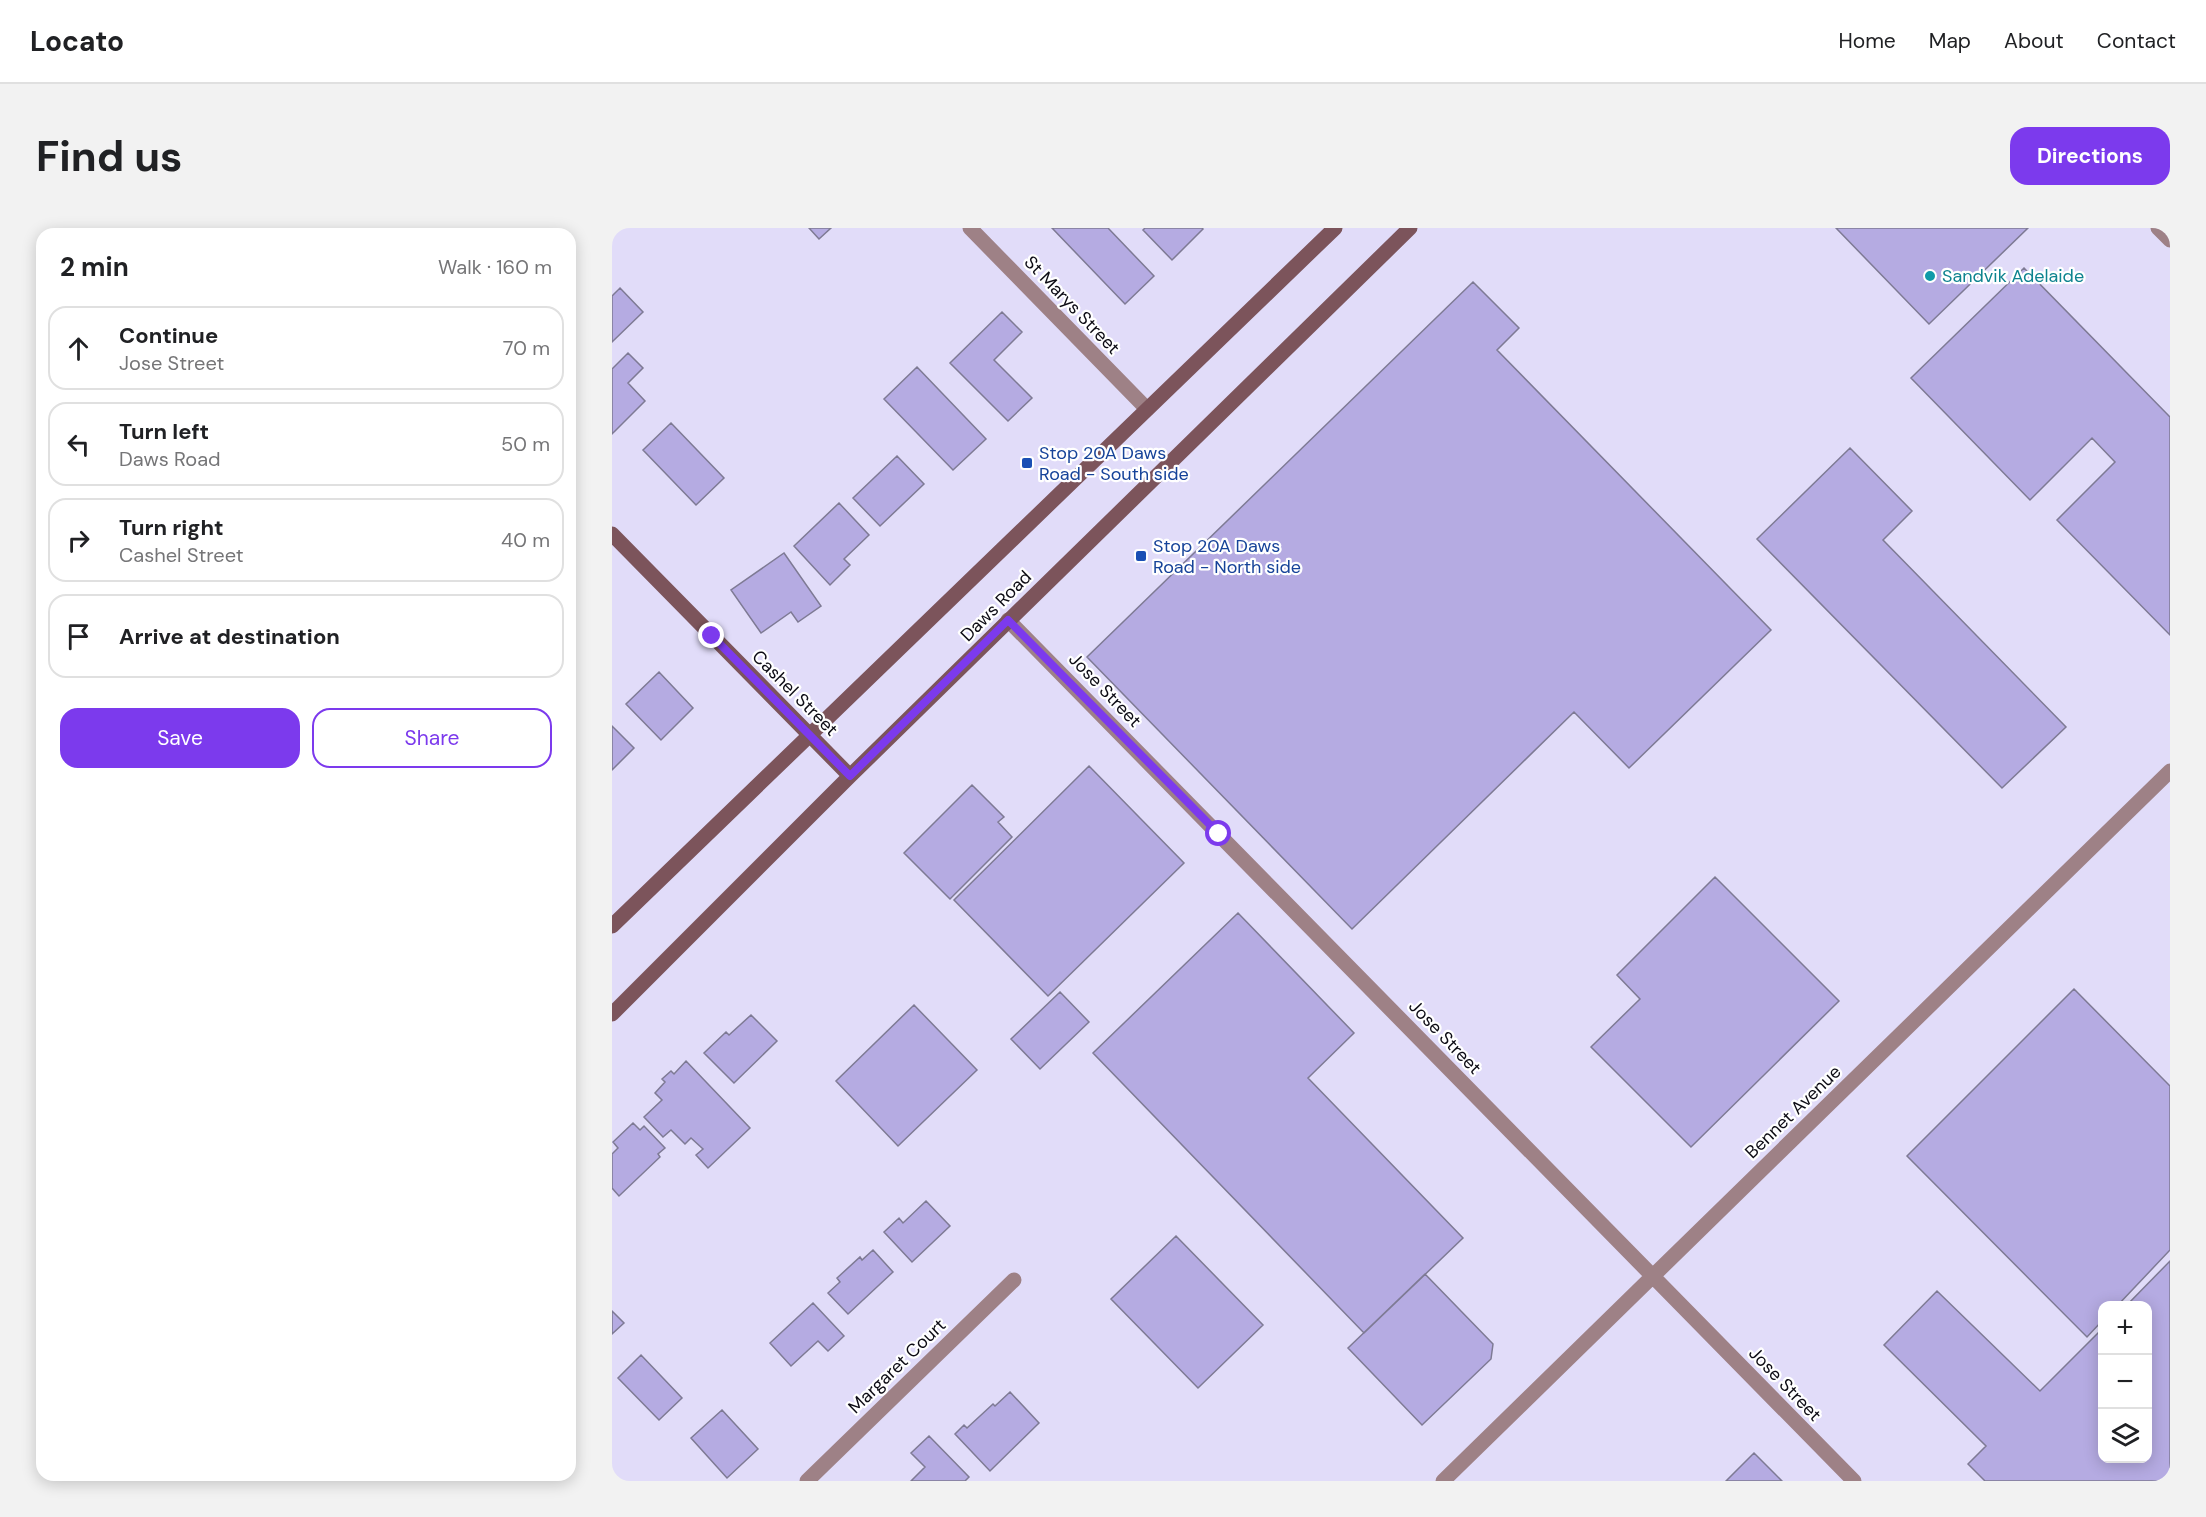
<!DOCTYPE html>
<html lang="en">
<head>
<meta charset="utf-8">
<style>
	body { margin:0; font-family:"DM Sans",sans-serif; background:#f2f2f2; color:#202124 }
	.controls { position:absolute; right:18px; bottom:18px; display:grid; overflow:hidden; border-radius:12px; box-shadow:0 3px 15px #0003 }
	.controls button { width:54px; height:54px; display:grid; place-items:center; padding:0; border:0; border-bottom:2px solid #e0e0e0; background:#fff; color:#202124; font:30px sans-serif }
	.stop { position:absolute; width:18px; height:18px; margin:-14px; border:4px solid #7c3aed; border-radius:50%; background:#fff }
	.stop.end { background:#7c3aed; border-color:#fff; box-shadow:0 2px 6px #0008 }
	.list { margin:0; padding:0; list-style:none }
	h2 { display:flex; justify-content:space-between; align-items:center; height:78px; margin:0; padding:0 24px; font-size:26px }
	h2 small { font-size:20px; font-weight:400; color:#757577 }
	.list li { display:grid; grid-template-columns:39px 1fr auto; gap:18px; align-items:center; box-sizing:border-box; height:84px; margin:0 12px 12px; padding:0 12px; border:2px solid #e0e0e0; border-radius:18px }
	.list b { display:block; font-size:22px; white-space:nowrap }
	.list p { margin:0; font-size:20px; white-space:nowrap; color:#757577 }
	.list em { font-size:20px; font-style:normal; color:#757577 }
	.actions { display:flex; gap:12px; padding:18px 24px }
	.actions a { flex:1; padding:14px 0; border:2px solid #7c3aed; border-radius:18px; text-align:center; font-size:21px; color:#7c3aed }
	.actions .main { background:#7c3aed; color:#fff }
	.icon { flex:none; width:33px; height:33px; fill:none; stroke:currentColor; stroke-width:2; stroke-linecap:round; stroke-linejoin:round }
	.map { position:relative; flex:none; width:1558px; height:1253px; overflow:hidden; border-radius:18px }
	header { display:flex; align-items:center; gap:36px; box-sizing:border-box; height:84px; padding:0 30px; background:#fff; border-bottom:2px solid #e0e0e0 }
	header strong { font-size:28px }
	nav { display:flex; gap:33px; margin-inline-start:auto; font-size:21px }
	.intro { display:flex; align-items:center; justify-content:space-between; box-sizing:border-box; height:144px; padding:0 36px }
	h1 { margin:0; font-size:42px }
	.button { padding:15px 27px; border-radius:18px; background:#7c3aed; color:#fff; font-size:21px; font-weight:700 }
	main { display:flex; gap:36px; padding:0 36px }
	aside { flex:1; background:#fff; border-radius:18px; box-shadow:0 3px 15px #0003 }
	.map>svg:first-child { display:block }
</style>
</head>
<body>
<header>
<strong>Locato</strong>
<nav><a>Home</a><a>Map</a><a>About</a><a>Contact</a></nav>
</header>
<div class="intro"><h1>Find us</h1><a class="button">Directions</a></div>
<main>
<aside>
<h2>2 min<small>Walk · 160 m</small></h2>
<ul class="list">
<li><svg class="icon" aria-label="ahead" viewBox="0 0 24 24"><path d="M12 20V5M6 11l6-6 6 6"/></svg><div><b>Continue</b><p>Jose Street</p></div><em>70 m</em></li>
<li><svg class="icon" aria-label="left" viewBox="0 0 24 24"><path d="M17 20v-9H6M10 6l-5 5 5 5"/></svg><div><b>Turn left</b><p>Daws Road</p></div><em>50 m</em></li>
<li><svg class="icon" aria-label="right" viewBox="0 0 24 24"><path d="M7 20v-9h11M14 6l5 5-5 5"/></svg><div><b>Turn right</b><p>Cashel Street</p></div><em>40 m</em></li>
<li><svg class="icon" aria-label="arrive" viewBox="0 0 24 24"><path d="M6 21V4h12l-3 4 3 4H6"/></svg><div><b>Arrive at destination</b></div></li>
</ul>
<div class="actions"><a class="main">Save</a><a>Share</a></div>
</aside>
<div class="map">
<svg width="1558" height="1253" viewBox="0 0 1558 1253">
	<rect width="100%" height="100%" fill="#e1dcf9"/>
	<path fill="#b5abe2" stroke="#7e7a94" stroke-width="1.5" d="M197 0H219L207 11Z
		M440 0H496L542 48 513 76Z
		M533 0H590L591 1 560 32 531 2Z
		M1224 0H1416L1317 96Z
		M1412 40 1558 189V407L1445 292 1503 234 1480 210 1418 272 1299 150Z
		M861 54 907 100 885 122 1159 402 1017 540 962 484 740 701 475 429Z
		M8 60 31 84 0 114V68Z
		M390 84 410 104 382 132 420 170 396 193 338 135Z
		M16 125 31 140 16 155 33 173 0 206V141Z
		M305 139 374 211 341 242 272 171Z
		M59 195 112 250 84 277 31 222Z
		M1238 220 1300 283 1271 312 1454 499 1390 560 1145 311Z
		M285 228 312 256 268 298 241 270Z
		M227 275 257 307 232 331 238 337 218 357 182 318Z
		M172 325 209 378 186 394 179 384 149 405 119 362Z
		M47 444 81 480 49 512 14 476Z
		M0 498 22 520 0 542Z
		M477 538 572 635 436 768 342 672Z
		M360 557 392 589 386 594 400 609 338 671 292 625Z
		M1103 649 1227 773 1079 919 979 819 1028 771 1005 747Z
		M626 685 742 805 696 850 851 1010 752 1105 481 825Z
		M1462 761 1558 858V1022L1505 1078H1490V1093L1475 1109 1295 928Z
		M448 764 477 794 428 841 399 811Z
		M302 777 365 842 286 918 224 853Z
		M139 787 165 813 122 855 92 825 114 804 117 807Z
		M74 833 138 900 96 940 84 927 91 921 79 910 73 916 59 902 51 909 32 889 50 872 43 865 53 854 50 851 59 843 62 846Z
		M21 895 28 902 32 898 53 920 46 926 48 929 7 968 0 960V926L6 920 1 914Z
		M314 973 338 998 300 1034 272 1004 287 990 291 995Z
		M564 1008 651 1097 586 1160 499 1071Z
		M261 1022 281 1044 236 1086 216 1065 228 1054 225 1050 248 1029 250 1032Z
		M1558 1033V1253H1373L1356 1236 1374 1218 1272 1117 1325 1063 1428 1163 1490 1101V1230H1536V1078H1514Z
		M813 1046 881 1116 879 1131 810 1197 736 1120Z
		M201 1075 232 1108 216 1123 206 1113 179 1138 158 1115Z
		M0 1083 12 1095 0 1106Z
		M29 1127 70 1170 47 1192 6 1150Z
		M398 1164 427 1195 378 1243 343 1206 352 1197 355 1200 381 1176 383 1178Z
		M110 1182 146 1221 115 1250 79 1210Z
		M317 1208 357 1249 353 1253H299L313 1239 299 1225Z
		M1142 1225 1170 1253H1114Z"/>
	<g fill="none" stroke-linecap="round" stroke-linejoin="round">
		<path stroke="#9e8186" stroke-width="15" d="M358 0 535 181
			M1546 0 1558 12
			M396 392 1242 1253
			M195 1253 402 1052
			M831 1253 1558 543"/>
		<path stroke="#7c545b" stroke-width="15" d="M0 306 238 548
			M0 698 723 0
			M0 786 238 548 798 0"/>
	</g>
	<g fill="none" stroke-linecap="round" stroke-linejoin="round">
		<path stroke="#7c3aed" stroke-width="8" d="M100 408 238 548 396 392 607 606"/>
	</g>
	<circle fill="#0f9aa8" stroke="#fff" stroke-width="2" cx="1318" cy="48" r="6"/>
	<g fill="#1a4fb4" stroke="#fff" stroke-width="2">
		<rect x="409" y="229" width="12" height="12" rx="3"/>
		<rect x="523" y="322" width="12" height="12" rx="3"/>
	</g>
	<g text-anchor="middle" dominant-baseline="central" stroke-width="4.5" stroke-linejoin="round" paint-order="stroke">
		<g font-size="18" fill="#0d838f" stroke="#fff" text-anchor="start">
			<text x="1330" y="48">Sandvik Adelaide</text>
		</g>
		<g font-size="18" fill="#0c0b14" stroke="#fff">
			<text transform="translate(460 77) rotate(46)">St Marys Street</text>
			<text transform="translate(384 378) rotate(-45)">Daws Road</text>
			<text transform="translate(493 462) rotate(46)">Jose Street</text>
			<text transform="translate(183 465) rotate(45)">Cashel Street</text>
			<text transform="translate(833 809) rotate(46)">Jose Street</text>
			<text transform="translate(1181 884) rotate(-44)">Bennet Avenue</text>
			<text transform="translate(285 1138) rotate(-44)">Margaret Court</text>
			<text transform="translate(1173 1156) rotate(46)">Jose Street</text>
		</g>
		<g font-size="18" fill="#164399" stroke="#fff" text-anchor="start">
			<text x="427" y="225">Stop 20A Daws<tspan x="427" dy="21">Road - South side</tspan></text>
			<text x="541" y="318">Stop 20A Daws<tspan x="541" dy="21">Road - North side</tspan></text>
		</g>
	</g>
</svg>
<div class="controls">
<button>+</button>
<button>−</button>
<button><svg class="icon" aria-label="layers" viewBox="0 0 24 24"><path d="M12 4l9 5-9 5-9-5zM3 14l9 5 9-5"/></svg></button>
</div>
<div class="stop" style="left:607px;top:606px"></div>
<div class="stop end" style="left:100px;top:408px"></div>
</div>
</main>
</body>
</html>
